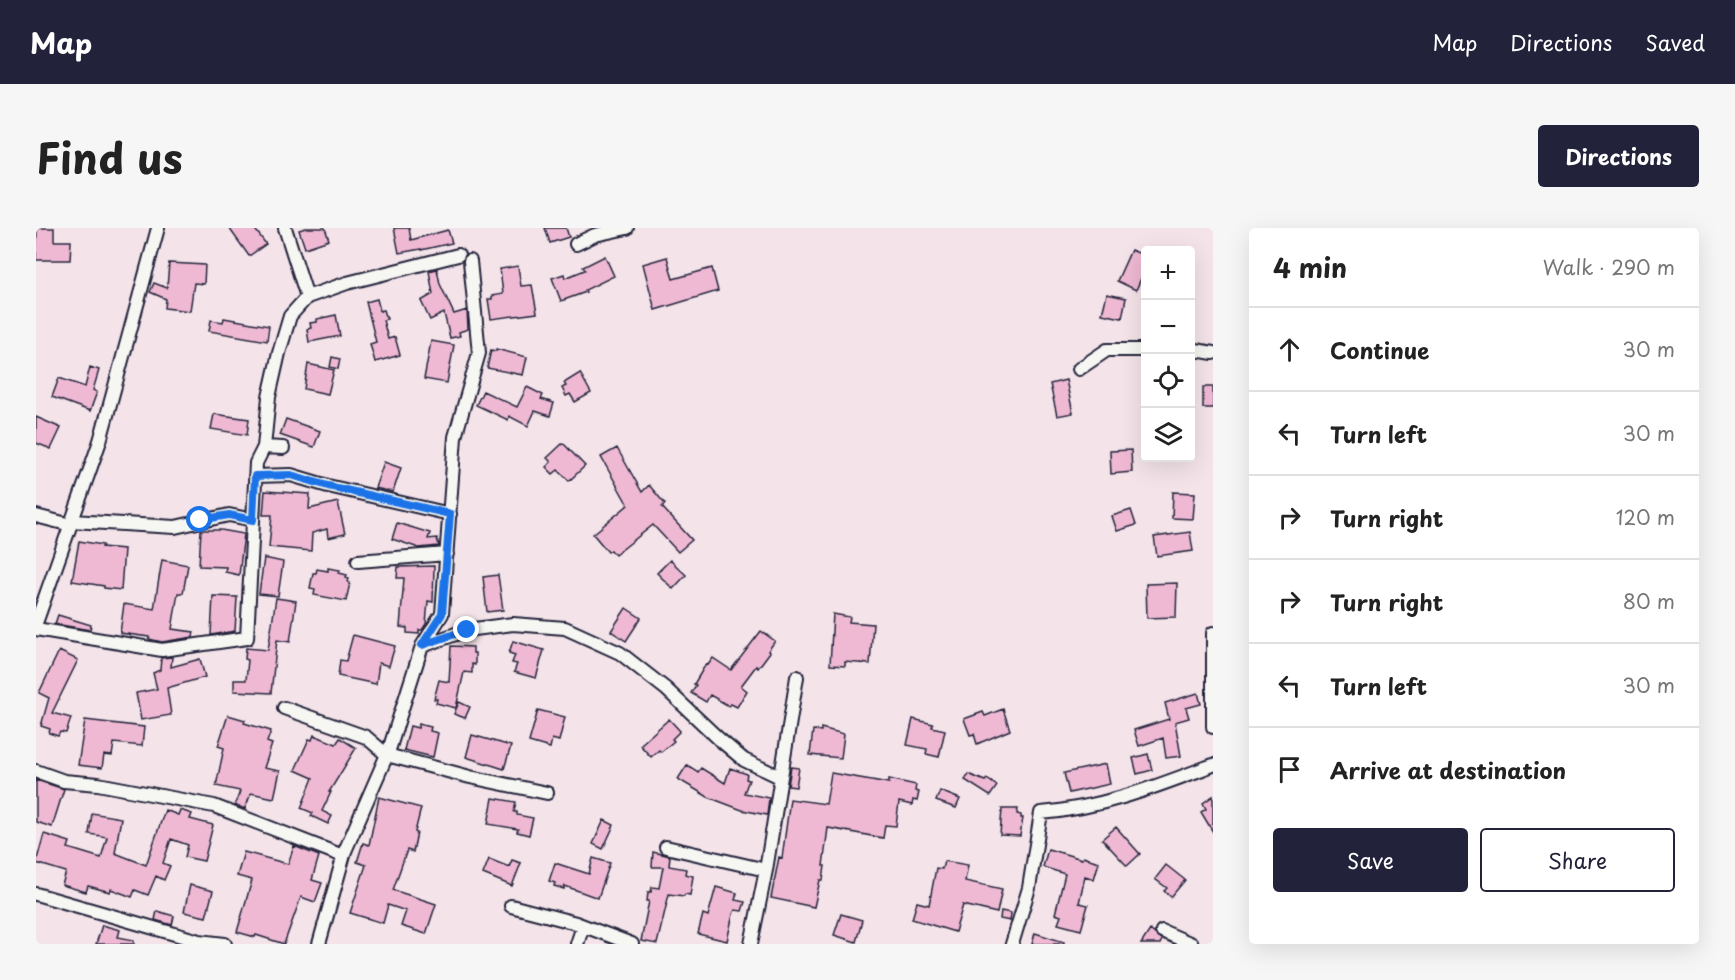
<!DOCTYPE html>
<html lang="en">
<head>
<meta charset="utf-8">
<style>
	body { margin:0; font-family:"Playpen Sans",sans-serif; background:#f6f6f6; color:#222 }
	.controls { position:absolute; right:18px; top:18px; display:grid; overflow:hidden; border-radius:6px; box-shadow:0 6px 24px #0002 }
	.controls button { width:54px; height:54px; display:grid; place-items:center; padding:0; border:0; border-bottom:2px solid #e0e0e0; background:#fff; color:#222; font:30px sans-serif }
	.stop { position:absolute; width:18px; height:18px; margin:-14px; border:4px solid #1a73e8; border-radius:50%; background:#fff }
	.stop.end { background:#1a73e8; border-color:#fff; box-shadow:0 2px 6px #0008 }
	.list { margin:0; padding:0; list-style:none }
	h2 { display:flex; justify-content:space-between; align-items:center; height:78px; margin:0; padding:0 24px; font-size:26px }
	h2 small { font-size:20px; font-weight:400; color:#767676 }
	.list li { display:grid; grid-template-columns:39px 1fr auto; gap:18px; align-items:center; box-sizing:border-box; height:84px; padding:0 24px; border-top:2px solid #e0e0e0 }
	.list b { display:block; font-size:22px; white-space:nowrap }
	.list em { font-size:20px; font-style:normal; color:#767676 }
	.actions { display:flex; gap:12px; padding:18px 24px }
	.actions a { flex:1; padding:14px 0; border:2px solid #22223b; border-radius:6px; text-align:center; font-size:21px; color:#22223b }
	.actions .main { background:#22223b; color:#fff }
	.icon { flex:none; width:33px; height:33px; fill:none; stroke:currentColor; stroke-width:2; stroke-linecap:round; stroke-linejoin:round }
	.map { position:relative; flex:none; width:1177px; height:716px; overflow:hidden; border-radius:6px }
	header { display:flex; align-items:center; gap:36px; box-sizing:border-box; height:84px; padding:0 30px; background:#22223b; color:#fff }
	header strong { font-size:28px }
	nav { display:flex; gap:33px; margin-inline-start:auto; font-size:21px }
	.intro { display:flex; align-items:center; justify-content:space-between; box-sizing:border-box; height:144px; padding:0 36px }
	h1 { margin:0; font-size:42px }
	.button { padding:15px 27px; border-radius:6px; background:#22223b; color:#fff; font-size:21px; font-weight:700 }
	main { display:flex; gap:36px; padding:0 36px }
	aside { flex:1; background:#fff; border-radius:6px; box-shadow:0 6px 24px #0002 }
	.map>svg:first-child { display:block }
</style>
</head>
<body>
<header>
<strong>Map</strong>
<nav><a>Map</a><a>Directions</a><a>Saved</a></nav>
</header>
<div class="intro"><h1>Find us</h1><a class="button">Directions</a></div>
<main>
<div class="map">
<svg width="1177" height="716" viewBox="0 0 1177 716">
	<rect width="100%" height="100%" fill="#f4e4e9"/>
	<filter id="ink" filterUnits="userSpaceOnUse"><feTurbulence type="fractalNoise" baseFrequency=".0167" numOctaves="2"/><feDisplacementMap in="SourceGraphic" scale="12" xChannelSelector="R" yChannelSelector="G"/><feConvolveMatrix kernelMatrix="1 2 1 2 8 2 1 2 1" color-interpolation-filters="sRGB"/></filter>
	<g filter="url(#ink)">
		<path fill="#efb9d3" stroke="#22223b" stroke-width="1.5" d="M1 0H18V13H35L34 32H0Z
			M193 0H218L230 16 213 28Z
			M270 0H289L293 12 269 20 263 2Z
			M358 0H373L375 12 412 2 416 15 385 22V21L363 25Z
			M509 0H530L533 9 514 15Z
			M1095 22 1110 28V39L1100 62 1081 53Z
			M569 28 578 48 549 62 550 64 525 73 516 50 528 46 529 50 549 42 547 39Z
			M631 29 637 51 676 40 682 63 619 82 607 36Z
			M133 35 169 37 168 56 158 55 154 83 129 80 130 71 114 64 118 55 131 60Z
			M482 38 485 58 496 57 501 85 455 91 452 71H456V68L467 66 464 41Z
			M401 41 404 56 418 86 431 82 432 101 423 104 424 108 414 110 408 85 394 92 385 73 397 66 393 43Z
			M1071 66 1090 70 1086 90 1066 86Z
			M341 71 344 83 348 82 351 91 347 92 352 111 359 109 364 127 339 134 334 116 340 114 330 74Z
			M300 87 304 108 273 114 271 101 275 100 274 95 281 94V91Z
			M188 90 233 98 231 113 173 103 175 92 187 94Z
			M395 113 418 117 411 155 388 151Z
			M460 121 491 129 487 147 451 140 455 122 460 123Z
			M296 129 304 131 302 141 294 139Z
			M272 136 298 142 292 166 268 161Z
			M54 139 63 142 57 162 61 164 54 183 16 169 23 150 49 159Z
			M544 145 555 165 539 174 534 166 530 168 526 160 530 158 528 155Z
			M1030 152 1037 185 1021 188 1014 156Z
			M491 159 507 167 505 171 518 175 514 188 499 183 492 198 473 188 472 192 440 177 447 163 481 179Z
			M1167 159H1177V180H1167Z
			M178 186 213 191 211 207 175 201Z
			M0 189 25 200 15 221 0 215Z
			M250 191 284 203 278 219 244 207Z
			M527 215 549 238 533 253 522 242 517 246 510 239 515 234 511 230Z
			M581 220 606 264 613 257 629 276 626 279 656 312 642 324 617 297 579 327 575 322 572 324 557 306 592 277 565 229Z
			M1095 222 1096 244 1075 246 1074 223Z
			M348 234 365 240 357 264 339 260Z
			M229 263 274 266 273 281 302 274 309 306 292 310 291 301 276 305 275 323 233 319 236 287H227Z
			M1137 264 1159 265 1157 291 1136 290Z
			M1095 282 1100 297 1081 303 1076 288Z
			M361 295 394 305 392 311 401 310 403 318 383 320 356 311Z
			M165 302H185L208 306 203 347 189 344 190 339 163 338Z
			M1154 304 1157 323 1121 328 1118 309Z
			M43 313 67 317 66 319 88 321 85 362 68 360V358L36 353Z
			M228 330 247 334 242 368 223 366Z
			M126 332 152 337 147 365H142L136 401 158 404 157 409 126 414 113 411V409L84 405 88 376 118 381Z
			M634 332 650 347 637 361 621 345Z
			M398 338 397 374 392 373 390 396 386 402H383V406L371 405V400L364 399 368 350H361L362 339Z
			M292 340 304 342 303 345 311 347 310 349 313 350 312 354 314 355 310 373 278 367 279 361 274 360 277 345H280L281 341 292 343Z
			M462 347 467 382 451 384 447 349Z
			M1141 355 1140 389 1111 390 1110 356Z
			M177 368 201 369 199 403 175 407Z
			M240 370 260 373 254 414 241 412 235 465 198 463V452H210L212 432 209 431 210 420 232 422Z
			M590 380 605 390 590 413 575 403Z
			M797 386 814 389 813 394 837 396 834 436 809 434V438L794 437Z
			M22 387 55 397 54 402 19 396Z
			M725 403 739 413 732 423 734 424 722 440 720 438 705 458 711 463 701 479 695 476 693 478 674 467 670 474 655 465 660 457 658 456 670 436 672 437 677 430 695 442Z
			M317 407 359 418 353 438 343 435 340 456 302 448 304 432 310 433Z
			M477 413 508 422 500 450 478 444 481 436 476 435 479 427 473 425Z
			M415 418 437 419V425H439V437L436 436V445L428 444 420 480 400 475 401 471H398L403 452 413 454Z
			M23 423 42 432 16 485 35 490 30 505 24 504 22 508 13 505 14 501 5 498 13 470 3 465Z
			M136 429 135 439 164 431 169 449 131 460 135 487 105 492 100 465 121 461 117 445 124 442 125 430Z
			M1162 465 1165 476 1150 480 1153 490 1139 494 1145 528 1130 530 1127 510 1103 518 1098 502 1133 491 1129 475Z
			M423 474 434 479 429 490 418 486Z
			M967 481 974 502 941 516 938 506 934 507 928 491 947 484 949 488Z
			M502 482 529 489 523 513 516 511 514 520 493 514Z
			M192 487 209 492 208 495 235 503 231 514 236 516 228 540 244 543 238 570 215 565 209 581 199 577 204 563 180 558 188 520 182 518Z
			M633 491 644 503 636 511 638 513 625 524 623 522 615 529 604 517Z
			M877 491 897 496 896 499 909 502 903 529 890 526 891 521 871 517Z
			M49 492 108 499 106 518 78 515 76 528 68 527 66 540 42 537Z
			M383 496 395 499 394 503 402 505 397 529 368 522 374 498 382 500Z
			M785 500 808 506 805 530 774 527 777 502 785 503Z
			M278 507 300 516 304 510 320 520 293 564H295L286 583 296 588 292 596 275 588 277 585 265 580 277 550 259 542 273 511 276 512Z
			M436 507 475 518 468 541 430 529Z
			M1112 526 1116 542 1101 546 1097 530Z
			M1070 536 1074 556 1033 565 1028 545Z
			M651 537 662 544 665 540 689 555 694 540 711 546 710 551 713 552 708 565 733 570 731 587 706 582 672 569 642 551Z
			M755 539 763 540 760 559 752 558Z
			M795 545 853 555V551L880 557 879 563 883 564 881 573 877 572 876 577 863 574 860 598 849 597 847 610 792 600 787 638H789L787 652H784L778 679 735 670 743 629 746 630 754 571 790 576Z
			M932 546 949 553 951 551 961 558 954 568 929 552Z
			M0 552 28 561 16 599 0 594Z
			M904 563 924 571 920 580 900 573Z
			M1177 568V604L1165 584 1170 581 1167 575Z
			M343 569 385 580 379 604 381 605 377 624 371 622 357 662 400 676 390 706 365 698 370 683 352 677 347 695 314 685 330 637 321 634 327 615 333 617Z
			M457 570 480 574 478 584H481V587L497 590 493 607 481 604 482 601 452 596Z
			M966 581H982L981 586 985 587V590H987L984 608 964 607Z
			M129 582 142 587 144 582 156 586 154 591 177 597 168 633 149 629 152 617 135 611 127 635 134 638 128 652 120 648 112 667 99 662 96 669 75 661 74 664 52 658 50 664 26 657 30 644 0 635 8 606 34 614 32 620 65 630 71 609 53 606 56 585 85 590 79 625 110 637Z
			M568 592 578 597 567 621 557 616Z
			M1080 599 1104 626 1091 638 1066 611Z
			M258 618 283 628 276 652 286 655 279 674 265 669 248 716 220 707 219 709 201 704 216 652 201 648 208 624 252 636Z
			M1012 621 1046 631 1047 629 1063 634 1058 651 1049 648 1043 675 1052 677 1045 702 1022 696 1025 688 1019 686 1029 646 1007 639Z
			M617 624 634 628 633 638 650 641 649 646 657 648 654 667 649 666 648 668 633 666 621 716 605 713 613 673H611L612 664H615L616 659 623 660 627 639H616Z
			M557 630 574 635 562 670 529 658 528 661 518 658 519 655 513 653 519 635 553 646Z
			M453 631 473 639 476 632 485 635 476 658 447 646Z
			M908 633 932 637 929 653 966 661 961 685 927 677 919 704 876 691 881 674 893 677 900 640 906 641Z
			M1130 637 1149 652 1135 669 1128 663 1131 660 1119 651Z
			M154 657 177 663 170 689 148 684Z
			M680 659 701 665 699 672 709 674 706 683 699 682 697 686 691 713 662 706 667 686 672 688Z
			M121 683 138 688 136 697 119 692Z
			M965 683 975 685 974 693 964 691Z
			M805 686 826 692 820 714 798 707Z
			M66 697 84 702 82 709 98 712V716H60Z
			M1114 702 1126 712 1124 716H1105Z
			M999 705 1028 714V716H996Z"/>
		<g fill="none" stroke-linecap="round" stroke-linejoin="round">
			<defs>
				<path id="minor" d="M249 0 271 69 311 55 422 27
					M540 16 559 7 591 0
					M1154 121 1177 125
					M1043 141 1071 122H1110
					M247 220 228 219 233 169 243 125 254 88 271 69
					M219 248 255 247 292 258 414 286
					M0 288 35 297
					M36 293 139 299 193 287 217 292
					M322 333 411 326
					M0 395 64 213 122 0
					M0 401 126 422 211 410 220 235 228 219
					M1177 405V499
					M386 418 431 402 477 396 529 400 584 425 630 461 683 511 708 532 744 549
					M248 480 330 509 351 527 434 549 511 565
					M0 543 28 553 62 556 178 578 307 628
					M630 619 730 642
					M0 666 163 713 189 716
					M475 678 540 695 596 716
					M1126 703 1156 716
					M283 716 309 623 353 522 386 418 406 386 419 209 443 125 434 33
					M541 716 547 698
					M715 716 730 642 761 449
					M976 716 993 660 1005 585C1066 580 1119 559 1177 537"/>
			</defs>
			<use href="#minor" stroke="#22223b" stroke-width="16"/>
			<use href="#minor" stroke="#f6f6f2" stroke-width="12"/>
		</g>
	</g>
	<g fill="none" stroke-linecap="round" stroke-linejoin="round" filter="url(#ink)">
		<path stroke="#1a73e8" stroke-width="8" d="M164 292 193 287 217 292 219 248 255 247 292 258 414 286 406 386 386 417 431 402"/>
	</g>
</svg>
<div class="controls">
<button>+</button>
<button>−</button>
<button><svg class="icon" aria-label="locate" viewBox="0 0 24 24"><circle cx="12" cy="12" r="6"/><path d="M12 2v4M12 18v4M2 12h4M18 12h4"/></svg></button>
<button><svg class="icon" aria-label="layers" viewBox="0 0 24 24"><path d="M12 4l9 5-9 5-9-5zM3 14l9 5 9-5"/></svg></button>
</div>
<div class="stop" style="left:164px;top:292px"></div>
<div class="stop end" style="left:431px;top:402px"></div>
</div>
<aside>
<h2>4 min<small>Walk · 290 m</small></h2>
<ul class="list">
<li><svg class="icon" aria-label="ahead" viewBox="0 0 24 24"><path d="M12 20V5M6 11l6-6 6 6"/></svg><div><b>Continue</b></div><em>30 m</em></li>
<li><svg class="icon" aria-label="left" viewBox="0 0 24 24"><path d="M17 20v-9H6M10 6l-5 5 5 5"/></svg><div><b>Turn left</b></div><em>30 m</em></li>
<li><svg class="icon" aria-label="right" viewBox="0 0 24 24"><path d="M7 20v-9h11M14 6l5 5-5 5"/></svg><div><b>Turn right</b></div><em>120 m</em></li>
<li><svg class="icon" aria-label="right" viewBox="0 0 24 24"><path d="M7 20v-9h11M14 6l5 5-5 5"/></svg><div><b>Turn right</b></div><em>80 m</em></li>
<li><svg class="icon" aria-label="left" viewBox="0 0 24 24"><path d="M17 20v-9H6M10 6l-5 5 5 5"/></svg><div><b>Turn left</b></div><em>30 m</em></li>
<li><svg class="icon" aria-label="arrive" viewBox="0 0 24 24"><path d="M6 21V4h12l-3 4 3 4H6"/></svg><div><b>Arrive at destination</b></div></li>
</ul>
<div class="actions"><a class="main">Save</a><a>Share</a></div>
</aside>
</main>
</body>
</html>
